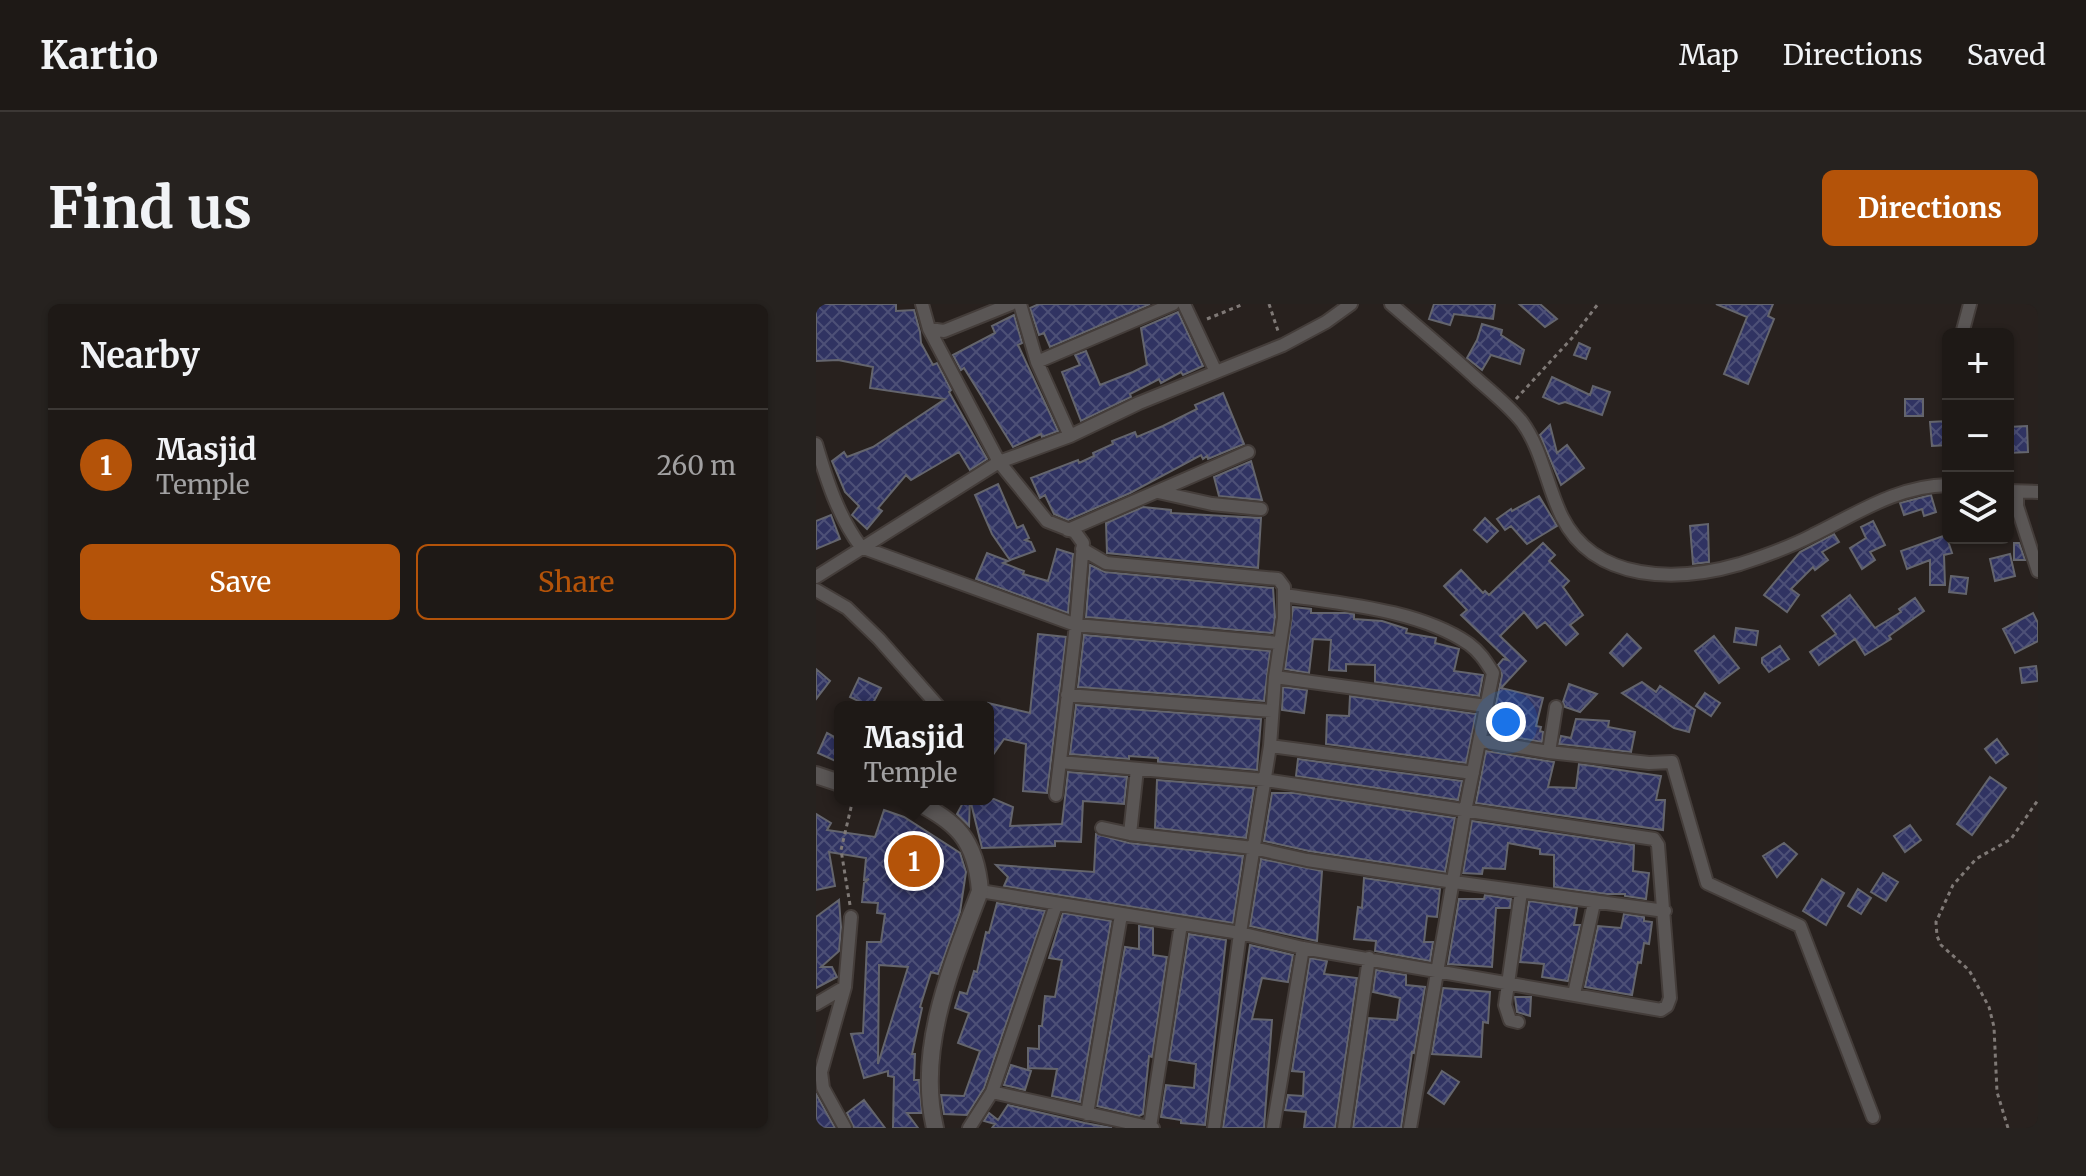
<!DOCTYPE html>
<html lang="en">
<head>
<meta charset="utf-8">
<style>
	body { margin:0; font-family:Merriweather,serif; background:#26221f; color:#f1f3f6 }
	.controls { position:absolute; right:24px; top:24px; display:grid; overflow:hidden; border-radius:12px; box-shadow:0 2px 6px #0004 }
	.controls button { width:72px; height:72px; display:grid; place-items:center; padding:0; border:0; border-bottom:2px solid #3c3835; background:#1e1916; color:#f1f3f6; font:40px sans-serif }
	.you { position:absolute; left:690px; top:418px; width:28px; height:28px; margin:-20px; border:6px solid #fff; border-radius:50%; background:#1a73e8; box-shadow:0 0 0 12px #1a73e833 }
	.badge { display:grid; place-items:center; width:52px; height:52px; border-radius:50%; background:#b45309; color:#fff; font-size:26px; font-weight:700 }
	.pin { position:absolute; translate:-50% -50%; border:4px solid #fff; box-shadow:0 2px 8px #0006 }
	.popup { position:absolute; left:18px; top:397px; width:160px; height:104px; box-sizing:border-box; display:grid; place-content:center; border-radius:12px; background:#1e1916; filter:drop-shadow(0 2px 6px #0005); font-size:26px; white-space:nowrap; color:#a1a0a1 }
	.popup b { font-size:30px; color:#f1f3f6 }
	.popup::after { content:''; position:absolute; left:50%; top:100%; margin-left:-16px; border:16px solid transparent; border-top-color:#1e1916 }
	.list { margin:0; padding:0; list-style:none }
	h2 { display:flex; justify-content:space-between; align-items:center; height:104px; margin:0; padding:0 32px; font-size:34px }
	h2 small { font-size:26px; font-weight:400; color:#a1a0a1 }
	.list li { display:grid; grid-template-columns:52px 1fr auto; gap:24px; align-items:center; box-sizing:border-box; height:112px; padding:0 32px; border-top:2px solid #3c3835 }
	.list b { display:block; font-size:30px; white-space:nowrap }
	.list p { margin:0; font-size:26px; white-space:nowrap; color:#a1a0a1 }
	.list em { font-size:26px; font-style:normal; color:#a1a0a1 }
	.actions { display:flex; gap:16px; padding:24px 32px }
	.actions a { flex:1; padding:18px 0; border:2px solid #b45309; border-radius:12px; text-align:center; font-size:28px; color:#b45309 }
	.actions .main { background:#b45309; color:#fff }
	.icon { flex:none; width:44px; height:44px; fill:none; stroke:currentColor; stroke-width:2; stroke-linecap:round; stroke-linejoin:round }
	.map { position:relative; flex:none; width:1222px; height:824px; overflow:hidden; border-radius:12px }
	header { display:flex; align-items:center; gap:48px; box-sizing:border-box; height:112px; padding:0 40px; background:#1e1916; border-bottom:2px solid #3c3835 }
	header strong { font-size:38px }
	nav { display:flex; gap:44px; margin-inline-start:auto; font-size:28px }
	.intro { display:flex; align-items:center; justify-content:space-between; box-sizing:border-box; height:192px; padding:0 48px }
	h1 { margin:0; font-size:56px }
	.button { padding:20px 36px; border-radius:12px; background:#b45309; color:#fff; font-size:28px; font-weight:700 }
	main { display:flex; gap:48px; padding:0 48px }
	aside { flex:1; background:#1e1916; border-radius:12px; box-shadow:0 2px 6px #0004 }
	.map>svg:first-child { display:block }
</style>
</head>
<body>
<header>
<strong>Kartio</strong>
<nav><a>Map</a><a>Directions</a><a>Saved</a></nav>
</header>
<div class="intro"><h1>Find us</h1><a class="button">Directions</a></div>
<main>
<aside>
<h2>Nearby<small></small></h2>
<ul class="list">
<li><span class="badge">1</span><div><b>Masjid</b><p>Temple</p></div><em>260 m</em></li>
</ul>
<div class="actions"><a class="main">Save</a><a>Share</a></div>
</aside>
<div class="map">
<svg width="1222" height="824" viewBox="0 0 1222 824">
	<defs>
		<pattern id="building-cross-hatch" width="8" height="8" patternUnits="userSpaceOnUse" patternTransform="scale(2)"><rect width="8" height="8" fill="#303362"/><path d="M0 0l8 8M0 8l8-8" fill="none" stroke="#4d5077"/></pattern>
	</defs>
	<rect width="100%" height="100%" fill="#28211e"/>
	<path fill="url(#building-cross-hatch)" stroke="#64656d" stroke-width="2" fill-rule="evenodd" d="M0 0H80V7L98 6 104 28 105 39 117 61 121 59 135 86 133 88 171 155 154 166 143 148 95 176 90 171 62 204 66 207 51 225 36 211 43 202 29 188 16 157 28 148 31 153 57 143 129 95 54 84 57 63 22 56 0 57Z
		M223 0H334L234 43 228 29 223 31 214 4Z
		M618 0H679L677 15 638 10 634 21 613 15Z
		M703 0H724L741 15 729 23Z
		M900 0H957L952 12 958 15 932 80 908 70 931 13Z
		M362 8 387 62 367 71 365 68 345 79 343 75 314 90 315 93 265 117 246 68 264 61 259 51 270 47 284 81 317 68 331 61 325 24Z
		M198 11 206 39 202 41 242 127 226 133 225 130 197 143 148 64 145 66 137 51 179 29 176 22Z
		M666 20 686 26 685 31 708 46 704 60 675 51 666 66 651 54 661 36Z
		M763 39 774 44 770 55 758 51Z
		M736 73 774 91 777 82 794 88 786 111 749 98 743 100 727 93Z
		M407 89 428 140 392 155 391 152 387 155 385 151 314 189 252 216 238 210 229 191 224 194 215 174 262 156 263 159 278 152 277 149 297 140 296 137 319 128 321 133 347 122 381 105 379 101Z
		M1089 95H1107V112H1089Z
		M1132 117V141L1116 142 1114 118Z
		M734 121 741 149 751 141 768 164 745 181 724 131Z
		M1211 122 1212 148 1192 149V123Z
		M435 157 446 196 403 192 398 173Z
		M182 180 201 224 207 221 213 234 209 236 215 238 219 247 194 256 176 230 159 191Z
		M1115 191 1120 208 1108 212 1106 205 1088 211 1084 199Z
		M723 192 741 222 711 240 695 222 689 226 681 215 695 205 696 207Z
		M327 203 355 206V209L445 214 442 264 291 249 290 219Z
		M15 211 24 235 0 245V217Z
		M669 214 682 227 671 238 658 226Z
		M1057 217 1069 241 1054 248 1059 256 1046 265 1034 244 1050 234 1045 223Z
		M892 220 893 258 877 260 874 222Z
		M1018 230 1023 238 1006 248 1012 256 999 266 997 263 975 285 983 291 971 308 948 291 984 248Z
		M1130 231 1136 249 1128 251 1129 281H1114V256L1091 265 1085 247Z
		M727 239 739 251 733 257 753 277 747 283 767 311 754 321 762 330 750 341 729 318 721 324 708 308 684 332 710 357 685 384 727 394 720 422 725 423 724 427 727 428 726 438 674 429 686 371 682 361 687 355 692 356 645 311 651 306 628 282 645 266 667 289 669 287 673 291Z
		M1198 239H1203L1209 256H1198Z
		M241 245 257 250 252 309 160 275 171 249 192 257 187 259 208 267 207 270 232 277Z
		M1194 250 1199 272 1179 277 1174 255Z
		M274 261 289 268 457 284 459 313 457 329 270 313Z
		M1135 272 1152 274 1150 290 1133 288Z
		M1034 291 1059 324 1085 308 1083 305 1099 294 1108 307 1073 332 1075 335 1049 351 1039 335 1003 361 994 348 1020 330 1006 312Z
		M477 303 495 305V309H532L538 310V315L566 317 591 325 590 329 620 334 619 339 643 345 638 367 667 371 663 392 559 378V361L530 360V367L513 366 515 336 497 335 493 369 469 365Z
		M1217 309 1222 319V337L1199 349 1187 325Z
		M920 324 942 327 940 341 918 338Z
		M222 330 250 333 231 489 207 487 210 440 188 435 172 458V399L214 409Z
		M811 330 825 344 807 362 794 349Z
		M268 331 454 347 448 397 262 383Z
		M898 332 923 364 903 379 879 347Z
		M964 342 973 355 953 368 946 359V354Z
		M1220 362 1222 377 1206 379 1204 364Z
		M0 365 14 377 0 395Z
		M43 374 65 384 55 403 34 393Z
		M826 378 840 388 844 382 879 406 873 428 858 424 806 389Z
		M753 380 781 390 764 408 749 403 747 398Z
		M467 383 491 386 488 409 466 406Z
		M889 389 904 399 895 412 880 402Z
		M534 392 660 410 650 459 510 440 511 411 533 412Z
		M260 401 445 415 441 466 342 458V454L313 452V455L254 450Z
		M760 415 793 417 792 423 819 428 815 448 743 440 745 432 755 434Z
		M11 429 24 436V459L2 449Z
		M1181 435 1192 450 1180 459 1169 445Z
		M670 447 738 458 732 483 760 484 763 460 845 472 840 496H849L847 526 660 499Z
		M482 455 646 477 642 496 480 472Z
		M252 468 311 473 308 500 267 497 265 538 239 537V542L166 544 154 495H178L197 503 194 522 246 520Z
		M1174 473 1190 484 1156 531 1141 520Z
		M341 476 438 484 430 534 339 524Z
		M456 489H478L639 514 629 568 493 547 448 537Z
		M149 495H154L153 522 141 510Z
		M68 506 88 513 144 549 150 568 144 608 122 670 115 668 104 703 106 704 96 750H99L98 776H103L106 809H91L102 824H77L78 773 72 772V767L48 774 35 730 47 729 51 638H65L69 610 61 609 62 599 46 598 48 579 53 575 48 576 50 554 13 548 19 582 0 586V510L15 519 11 526 59 533ZM63 661 92 663 62 760Z
		M656 517 818 541 817 567 833 569 830 595 809 592V590H791L738 583V551L724 550V545L692 539 689 565 667 564 666 570 647 569Z
		M1094 521 1105 536 1089 548 1078 532Z
		M280 530 313 539 427 552 417 619 188 582 192 573 180 561 278 568Z
		M968 539 981 550 961 573 947 552Z
		M445 555 506 567 501 637 434 622Z
		M1067 569 1082 578 1070 597 1055 588Z
		M548 574 624 585 621 613 611 612 608 638H617L614 657 559 647 560 637 538 635 542 603 546 604Z
		M1006 575 1028 589 1010 621 987 607Z
		M1042 585 1055 594 1045 610 1032 602Z
		M669 591 695 595 694 604H680L676 663 632 660 643 595H668Z
		M23 596 25 623 23 647 5 663H16L21 673 0 684V613Z
		M713 597 761 604 758 621H764L752 677 726 673 728 660 704 658Z
		M181 599 229 607 168 784 151 811 128 810 125 791 148 792 164 747 142 739 153 709 139 704 144 688 151 690 158 667 161 668 170 628 173 629Z
		M247 609 295 617 264 798 236 792 241 765 212 764V744L223 745V722H226L229 692 239 693 246 656 233 654Z
		M808 610 828 613V617L836 618 833 640 828 639 825 659 822 658 816 691 769 683 782 622 805 624Z
		M323 622 337 624V651L351 653 336 753 333 752 327 810 323 812 281 802 309 643 323 645Z
		M373 630 410 636 389 821 365 819V816L345 813 350 781 378 784 380 760 353 756Z
		M434 641 477 651 472 678 446 674 436 715 456 716 448 824H407Z
		M494 654 511 657 508 670 541 674 519 824H488L490 808 469 806 472 791 487 792 488 768 476 767Z
		M560 666 590 671V681L609 683 598 749 596 748 585 824H537L553 714 581 716 584 694 557 688Z
		M627 684 674 688 672 719 667 718 665 753 616 750Z
		M699 693H715L714 712 701 708Z
		M195 761 215 767 209 786 188 781Z
		M626 767 643 778 628 800 612 789Z
		M0 790 19 824H0Z
		M48 796 69 824H38L31 809Z
		M192 801 269 819 296 824H176L179 820 168 817 173 809 182 816Z"/>
	<g fill="none" stroke-linecap="round" stroke-linejoin="round">
		<defs>
			<path id="minor" d="M106 0 113 25
				M195 0 128 27 113 25 183 158 231 217 259 228 267 239 260 321 240 491
				M204 0 221 58 254 132
				M368 0 400 68
				M575 0C604 25 634 50 662 76 677 89 693 102 706 118 726 145 731 183 746 213 779 279 862 278 924 260 949 252 974 243 997 231 1042 209 1081 182 1132 181
				M1146 30 1154 0
				M221 58 357 0
				M0 140C11 177 22 212 45 243L260 321 463 339
				M1192 187 1222 188
				M342 188 396 200 445 205
				M1201 188V202L1222 267
				M252 226 432 148
				M266 245 290 259 462 275 468 283V314L459 373 454 442 424 629 398 824
				M0 273 183 158 254 132 323 99 467 41 510 18 535 0
				M0 286 31 304 63 335 123 403
				M468 291C527 300 604 306 653 340 664 348 670 358 677 369L649 507 594 824
				M459 373 670 402
				M251 391 456 407
				M665 437 733 448 740 403
				M454 442 657 469
				M733 448 833 459 856 458 891 579 984 622 1057 813
				M286 524 314 530 437 544 491 556 638 578 849 607
				M314 530 321 465
				M164 587 424 629 487 644 845 706 851 702 854 694 842 541 838 535 449 476 244 458
				M758 690 778 599
				M0 700 29 683
				M702 718 694 716 689 701 705 588
				M176 788 337 824
				M271 810 305 611
				M334 823 365 620
				M29 824 7 784 5 768 29 683 35 613
				M153 824 176 788 240 601
				M457 824 487 644
				M528 824 553 654"/>
			<path id="tertiary" d="M0 471 24 479
				M95 495C141 517 160 536 164 587 136 661 100 744 119 824"/>
		</defs>
		<use href="#minor" stroke="#443d3a" stroke-width="16"/>
		<use href="#tertiary" stroke="#443d3a" stroke-width="20"/>
		<path stroke="#7f7976" stroke-width="3" stroke-dasharray="4 4" stroke-linecap="butt" d="M453 0 463 30
			M391 15 428 0
			M700 95 756 34 782 0
			M34 601 25 546 37 495
			M1192 824 1181 788 1178 723 1173 703 1153 666 1125 641 1121 632 1120 618 1137 581 1160 555 1195 535 1222 496"/>
		<use href="#minor" stroke="#5a5655" stroke-width="12"/>
		<use href="#tertiary" stroke="#5a5655" stroke-width="16"/>
	</g>
</svg>
<div class="controls">
<button>+</button>
<button>−</button>
<button><svg class="icon" aria-label="layers" viewBox="0 0 24 24"><path d="M12 4l9 5-9 5-9-5zM3 14l9 5 9-5"/></svg></button>
</div>
<div class="you"></div>
<div class="pin badge" style="left:98px;top:557px">1</div>
<div class="popup"><b>Masjid</b>Temple</div>
</div>
</main>
</body>
</html>
